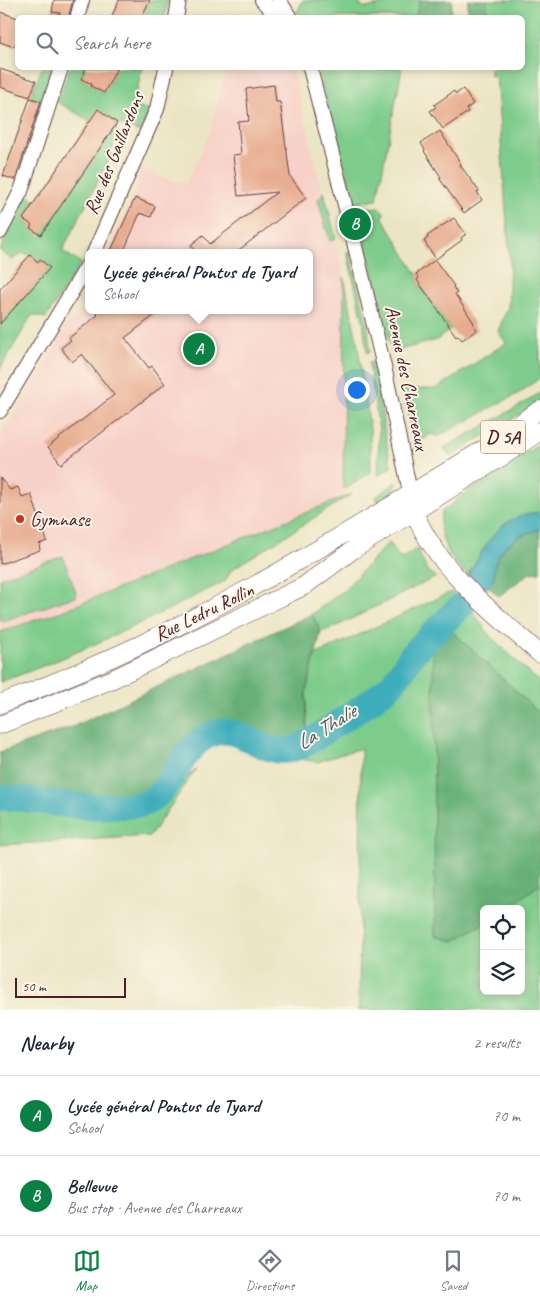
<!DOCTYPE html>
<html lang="en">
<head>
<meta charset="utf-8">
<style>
	body { margin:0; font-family:Caveat,sans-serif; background:#f2f2f3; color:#1f2937 }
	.controls { position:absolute; right:15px; bottom:15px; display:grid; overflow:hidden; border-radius:8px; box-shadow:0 2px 8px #0003 }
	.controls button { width:45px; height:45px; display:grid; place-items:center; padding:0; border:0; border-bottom:1px solid #e0e1e3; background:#fff; color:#1f2937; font:25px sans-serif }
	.scale { position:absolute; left:15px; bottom:12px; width:111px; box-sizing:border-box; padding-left:5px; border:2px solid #4a1f2b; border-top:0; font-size:14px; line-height:18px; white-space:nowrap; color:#4a1f2b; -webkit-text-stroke:4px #fcf5e5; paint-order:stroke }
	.you { position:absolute; left:356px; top:389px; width:18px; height:18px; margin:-12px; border:4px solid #fff; border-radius:50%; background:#1a73e8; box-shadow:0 0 0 8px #1a73e833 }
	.badge { display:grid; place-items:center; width:32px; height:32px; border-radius:50%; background:#0b8043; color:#fff; font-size:16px; font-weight:700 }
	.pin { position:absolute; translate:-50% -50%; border:2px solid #fff; box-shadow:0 1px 5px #0006 }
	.popup { position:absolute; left:85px; top:249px; width:228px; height:65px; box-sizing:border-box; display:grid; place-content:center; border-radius:8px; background:#fff; filter:drop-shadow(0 1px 4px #0005); font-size:16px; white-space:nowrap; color:#747a83 }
	.popup b { font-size:19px; color:#1f2937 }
	.popup::after { content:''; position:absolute; left:50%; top:100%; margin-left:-10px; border:10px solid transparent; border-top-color:#fff }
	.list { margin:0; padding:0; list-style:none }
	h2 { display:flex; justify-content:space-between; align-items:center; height:65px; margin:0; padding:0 20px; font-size:21px }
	h2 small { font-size:16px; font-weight:400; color:#747a83 }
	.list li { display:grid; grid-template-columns:32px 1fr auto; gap:15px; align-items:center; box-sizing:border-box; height:80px; padding:0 20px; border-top:1px solid #e0e1e3 }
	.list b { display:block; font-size:19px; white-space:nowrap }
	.list p { margin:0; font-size:16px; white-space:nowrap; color:#747a83 }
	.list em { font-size:16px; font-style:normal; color:#747a83 }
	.icon { flex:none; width:28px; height:28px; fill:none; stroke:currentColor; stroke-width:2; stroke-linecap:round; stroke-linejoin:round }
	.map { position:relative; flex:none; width:540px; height:1010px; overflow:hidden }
	.search { position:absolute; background:#fff; box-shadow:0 2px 8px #0003; left:15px; right:15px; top:15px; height:55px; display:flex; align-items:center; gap:12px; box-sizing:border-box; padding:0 18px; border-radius:8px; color:#747a83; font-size:19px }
	.sheet { height:225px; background:#fff }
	nav { display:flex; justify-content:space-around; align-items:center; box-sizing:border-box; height:70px; border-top:1px solid #e0e1e3; background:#fff; font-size:14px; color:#747a83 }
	nav a { display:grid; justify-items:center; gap:2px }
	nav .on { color:#0b8043 }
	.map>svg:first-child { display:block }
</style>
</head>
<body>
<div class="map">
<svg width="540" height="1010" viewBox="0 0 540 1010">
	<rect width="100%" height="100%" fill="#fcf5e5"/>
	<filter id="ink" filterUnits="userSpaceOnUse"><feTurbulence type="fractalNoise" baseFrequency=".02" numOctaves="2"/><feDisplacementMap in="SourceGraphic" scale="10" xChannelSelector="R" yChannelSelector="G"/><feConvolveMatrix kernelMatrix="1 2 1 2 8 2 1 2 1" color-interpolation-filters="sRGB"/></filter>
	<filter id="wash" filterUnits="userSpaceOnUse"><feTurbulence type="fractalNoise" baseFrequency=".0096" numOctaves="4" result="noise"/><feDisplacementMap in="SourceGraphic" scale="20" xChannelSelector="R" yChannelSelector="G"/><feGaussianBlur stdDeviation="1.12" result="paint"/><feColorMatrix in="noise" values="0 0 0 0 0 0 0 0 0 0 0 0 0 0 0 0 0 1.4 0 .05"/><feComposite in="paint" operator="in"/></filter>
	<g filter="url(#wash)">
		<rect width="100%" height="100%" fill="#ece5c5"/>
		<path fill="#f7d1c8" d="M226 68H292L344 277 343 498 62 611 0 632V435L41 372 65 326 89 309 309 310V253H108L138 184V167L185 185 210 132Z"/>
		<path fill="#7ecc8b" stroke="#64765b" d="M150 0H168L165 17 141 18Z
			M303 0H357V3L365 8 390 3 395 0H420L415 17 298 18 296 14Z
			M487 0H540V378L519 393 439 436 431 434 415 445 402 389H436L506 343 498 331 508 307 510 264 496 75 490 76V68H522V18L487 17Z
			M42 68H56L43 102 30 98Z
			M70 68H86L81 79 92 84 91 86 104 93 117 68H142L134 106 150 111 140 132 117 123 111 156 62 251 81 263 46 318 32 315 0 369V324L50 268 41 259 38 262 30 255 22 253 12 260 0 251 13 219 27 194 35 201 23 219 32 225 41 234 117 123 107 116 90 121 57 102Z
			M317 68H402L377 199 355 203Z
			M324 192 336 239 330 241 318 200Z
			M378 207 384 212 383 218 419 278 417 281 451 329 437 340 392 352 357 209Z
			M350 251 368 326 370 352 367 353 363 321 347 252Z
			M344 277 357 340 370 429 371 472 347 488H343Z
			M373 362 391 467 378 476 379 430 369 363Z
			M540 392V402L450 457 444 448 526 402Z
			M540 444V512C498 516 487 543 468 575 450 560 435 535 442 512L471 488Z
			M396 482C396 494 390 498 381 503L375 498Z
			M352 494 231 570 225 581C152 618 78 655 0 682V632L62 611Z
			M389 542 400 559 417 549 427 570 436 577 337 626 321 632 312 614 344 590Z
			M63 556 77 596 0 622V578Z
			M451 592 458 597 414 641 388 678 366 695 307 730 306 692 315 655Z
			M471 609 491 637 540 683V714L449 628Z
			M433 643 435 936 454 941 484 923V991H521V909H507L540 884V1010H359L361 748 317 762 300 759 386 704 399 690 412 666Z
			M196 769 150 836 0 845V808L17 806 128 815 148 811Z"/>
		<path fill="#66b077" stroke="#586851" d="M420 0H452L451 17H415Z
			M468 0H487V17H467Z
			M540 530V572L530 573 499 596 487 586 494 579C491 553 516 533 540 530Z
			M312 614 321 632 306 692 307 730 282 743C263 735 232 721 212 727 196 731 176 759 168 772 160 785 151 795 137 799 130 801 121 799 114 799 92 799 70 797 49 794 33 792 16 788 0 790V752L72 727Z
			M449 628 540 714V884L507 909H484V923L454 941 435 936 433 643Z"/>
		<path fill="#3eadbb" stroke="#446673" d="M540 512V530C521 532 501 545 495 564 493 569 495 576 493 580 492 583 487 586 485 589L468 575C487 544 498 515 540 512Z"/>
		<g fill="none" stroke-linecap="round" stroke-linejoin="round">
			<path stroke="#3eadbb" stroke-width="26" d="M0 798C15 797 30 800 45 802 67 806 91 807 113 806 123 806 134 807 143 804 175 793 180 740 218 732 241 727 265 756 290 750 306 746 319 735 333 726 353 713 374 701 391 685 400 676 405 663 413 654 429 636 447 620 464 603"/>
		</g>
		<g id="blocks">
			<path fill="#e7ac8f" d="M54 0H73L68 18H59L60 13 52 12Z
				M119 0H150L141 18H111Z
				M0 12 18 18V36L14 47 0 42Z
				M86 68H117L104 93 91 86 92 84 81 79Z
				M0 69 36 81 30 97 0 87Z
				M274 85 276 102H280L290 176 306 198 235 253H197L191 245 203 235 210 244 277 192 238 196 233 155 241 154 238 122 249 121 246 89Z
				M463 89 473 104 466 109 468 112 443 129 430 111 436 107 434 105 454 91 456 94Z
				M30 98 41 101 15 180 3 176Z
				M98 109 117 123 41 235 30 228 32 225 23 219Z
				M440 131 461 164 460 165 479 191 477 192 482 200 464 213 439 178 441 177 424 151 425 150 421 143Z
				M135 198 155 206 151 217 140 213 123 253H110Z
				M454 218 466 234 461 238 462 240 436 259 424 241 428 238 427 236Z
				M30 255 38 262 40 259 50 268 0 324V289Z
				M435 260 454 286 453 287 457 293 455 294 474 323 473 324 477 330 462 340 458 335 456 336 417 280 419 278 416 274Z
				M93 310H161L125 338 149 368 152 366 165 384 61 464 48 447 114 395 82 354 72 362 61 348 71 340 69 338 98 315Z
				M0 478 10 490 18 487 22 497 31 494 47 541 39 544 40 550 0 564Z"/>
		</g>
	</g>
	<g filter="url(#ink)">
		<use href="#blocks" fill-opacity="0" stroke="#623d42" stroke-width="1"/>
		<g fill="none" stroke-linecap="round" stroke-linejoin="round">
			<defs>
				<path id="minor" d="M262 0 278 18
					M279 0 290 18
					M77 18 82 0
					M176 18 179 0
					M310 68 346 209 385 371 412 502
					M0 232 21 191 61 68
					M94 253 157 109 166 68
					M0 411 89 263"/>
				<path id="major" d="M414 512C439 572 493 612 540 654
					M0 704C54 683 108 661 160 635 277 578 388 507 499 440L529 417 540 410
					M0 725 113 679 304 586 354 549 506 454 540 431"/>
			</defs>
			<use href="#minor" stroke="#623d42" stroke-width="16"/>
			<use href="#major" stroke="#623d42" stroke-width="19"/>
			<use href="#minor" stroke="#fff" stroke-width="14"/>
			<use href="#major" stroke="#fff" stroke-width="18"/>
		</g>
	</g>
	<circle fill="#c8321e" stroke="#fcf5e5" stroke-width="2" cx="20" cy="519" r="5"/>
	<g text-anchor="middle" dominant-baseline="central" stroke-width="4" stroke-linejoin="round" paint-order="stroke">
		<rect fill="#fcf5e5" stroke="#7f5f63" stroke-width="1" x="480.5" y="420.5" width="45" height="33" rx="4"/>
		<g font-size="19" font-weight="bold" fill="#4a1f2b">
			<text x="503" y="437">D 5A</text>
		</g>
		<g font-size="20" fill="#4a1f2b" stroke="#fcf5e5">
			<text transform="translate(114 153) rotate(-68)">Rue des Gaillardons</text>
			<text transform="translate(407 378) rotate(78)">Avenue des Charreaux</text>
			<text transform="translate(204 612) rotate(-26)">Rue Ledru Rollin</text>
		</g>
		<g font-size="20" fill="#4a1f2b" stroke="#fcf5e5" text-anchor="start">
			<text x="30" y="519">Gymnase</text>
		</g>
		<g font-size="21" font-style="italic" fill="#455865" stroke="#fcf5e5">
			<text transform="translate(326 727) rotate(-32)">La Thalie</text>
		</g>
	</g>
</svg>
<div class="controls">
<button><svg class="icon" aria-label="locate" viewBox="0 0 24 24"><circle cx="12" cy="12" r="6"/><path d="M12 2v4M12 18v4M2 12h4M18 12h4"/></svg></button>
<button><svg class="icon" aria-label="layers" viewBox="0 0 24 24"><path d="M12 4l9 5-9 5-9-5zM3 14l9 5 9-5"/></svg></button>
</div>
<div class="scale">50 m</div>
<div class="you"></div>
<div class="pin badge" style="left:199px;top:349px">A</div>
<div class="popup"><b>Lycée général Pontus de Tyard</b>School</div>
<div class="pin badge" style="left:355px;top:224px">B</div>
<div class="search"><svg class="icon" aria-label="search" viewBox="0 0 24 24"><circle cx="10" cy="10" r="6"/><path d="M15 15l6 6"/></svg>Search here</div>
</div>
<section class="sheet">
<h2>Nearby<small>2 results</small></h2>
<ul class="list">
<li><span class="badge">A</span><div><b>Lycée général Pontus de Tyard</b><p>School</p></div><em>70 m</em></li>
<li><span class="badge">B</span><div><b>Bellevue</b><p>Bus stop · Avenue des Charreaux</p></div><em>70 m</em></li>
</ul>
</section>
<nav>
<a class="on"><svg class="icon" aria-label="map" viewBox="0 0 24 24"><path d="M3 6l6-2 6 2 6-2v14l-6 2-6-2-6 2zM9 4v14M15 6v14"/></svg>Map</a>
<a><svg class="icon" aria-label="directions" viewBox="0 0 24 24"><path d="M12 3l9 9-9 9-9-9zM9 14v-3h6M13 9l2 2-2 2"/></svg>Directions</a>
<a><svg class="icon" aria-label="saved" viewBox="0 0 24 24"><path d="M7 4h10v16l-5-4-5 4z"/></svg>Saved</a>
</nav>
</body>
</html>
